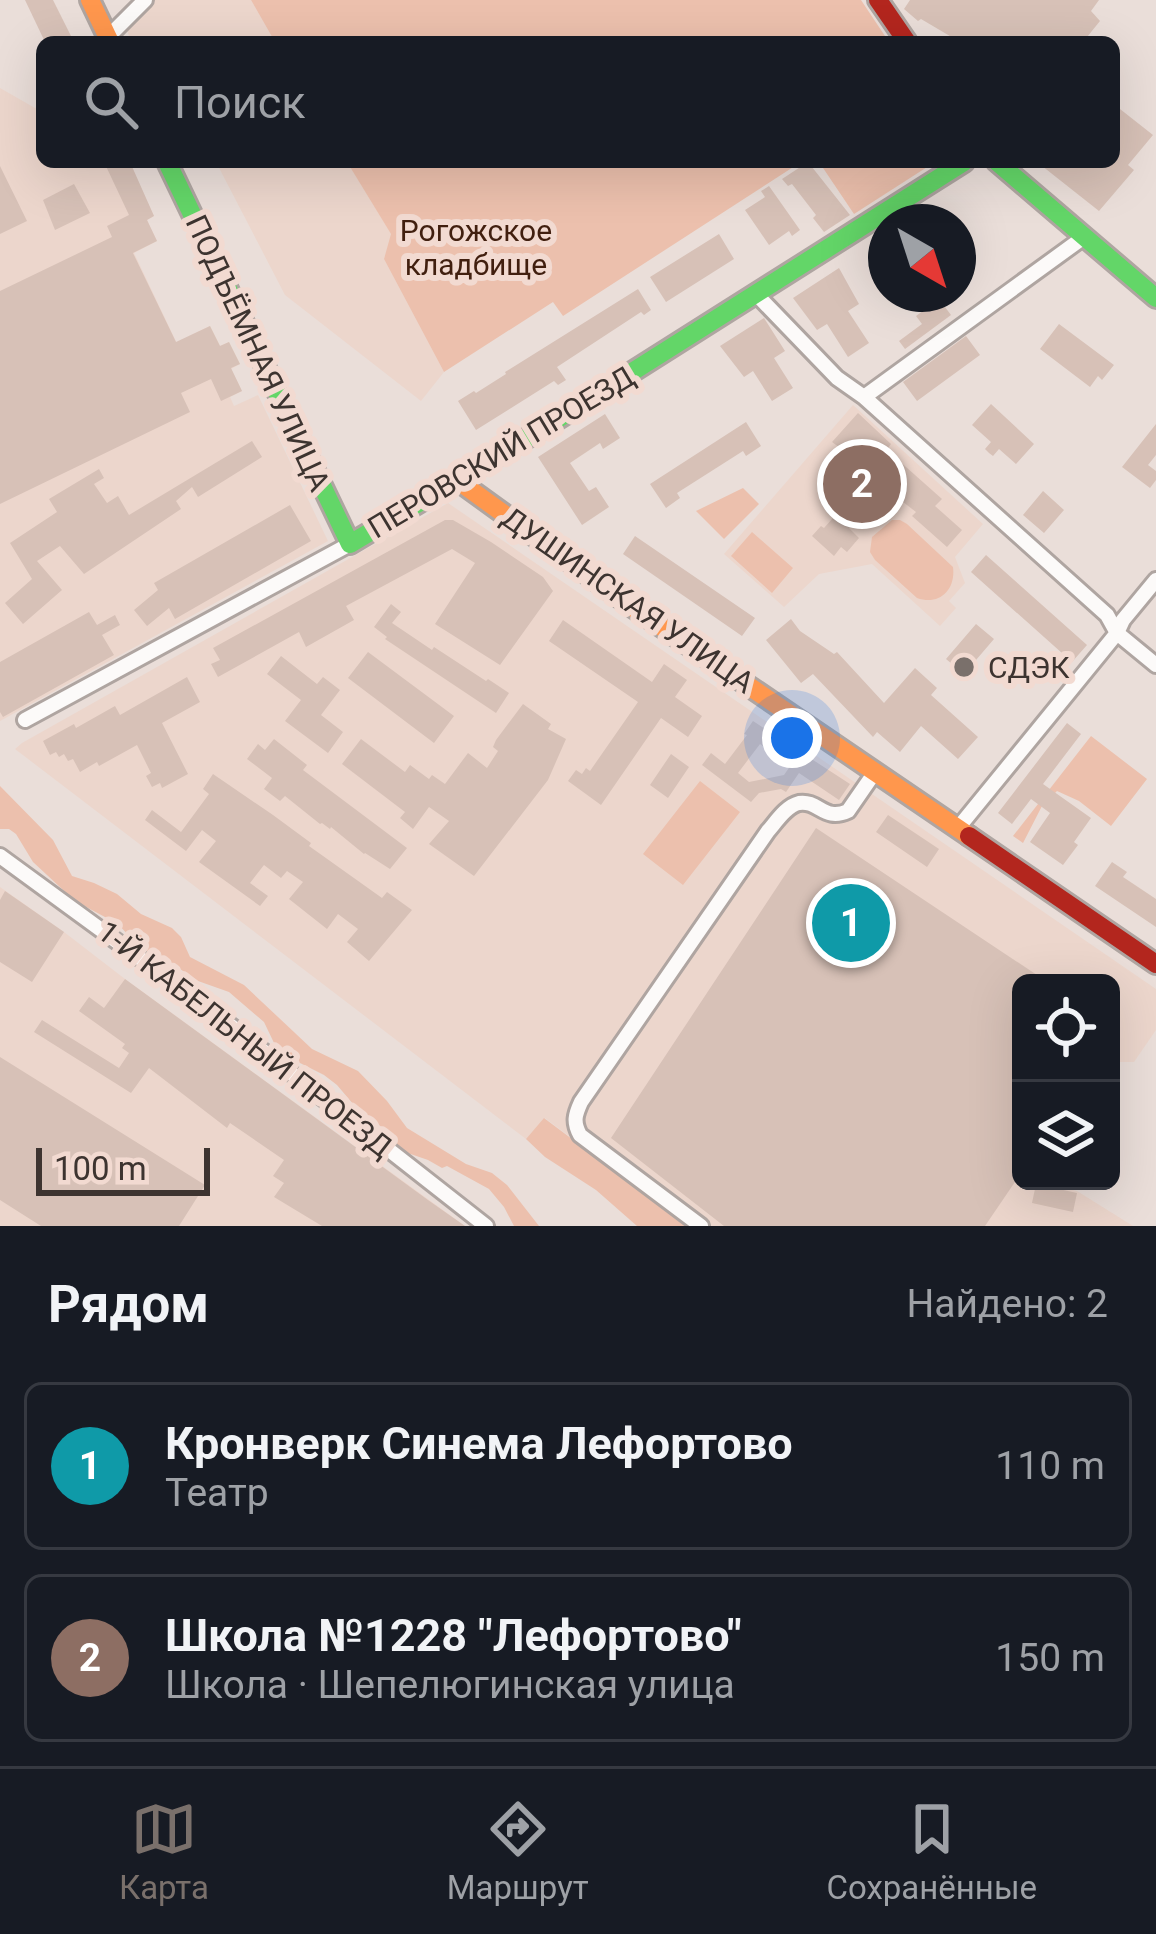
<!DOCTYPE html>
<html lang="ru">
<head>
<meta charset="utf-8">
<style>
	body { margin:0; font-family:Roboto,sans-serif; background:#242831; color:#f1f3f6 }
	.controls { position:absolute; right:36px; bottom:36px; display:grid; overflow:hidden; border-radius:18px; box-shadow:0 12px 48px #0002 }
	.controls button { width:108px; height:108px; display:grid; place-items:center; padding:0; border:0; border-bottom:3px solid #363941; background:#171b24; color:#f1f3f6; font:60px sans-serif }
	.compass { position:absolute; left:868px; top:204px; width:108px; height:108px; border-radius:50%; background:#171b24; box-shadow:0 12px 48px #0002; rotate:141deg }
	.scale { position:absolute; left:36px; bottom:30px; width:174px; box-sizing:border-box; padding-left:12px; border:6px solid #3d3430; border-top:0; font-size:33px; line-height:42px; white-space:nowrap; color:#3d3430; -webkit-text-stroke:9px #f2dad1; paint-order:stroke }
	.you { position:absolute; left:792px; top:738px; width:42px; height:42px; margin:-30px; border:9px solid #fff; border-radius:50%; background:#1a73e8; box-shadow:0 0 0 18px #1a73e833 }
	.badge { display:grid; place-items:center; width:78px; height:78px; border-radius:50%; background:#7a706b; color:#fff; font-size:39px; font-weight:700 }
	.pin { position:absolute; translate:-50% -50%; border:6px solid #fff; box-shadow:0 3px 12px #0006 }
	.list { margin:0; padding:0; list-style:none }
	h2 { display:flex; justify-content:space-between; align-items:center; height:156px; margin:0; padding:0 48px; font-size:51px }
	h2 small { font-size:39px; font-weight:400; color:#9ea1a6 }
	.list li { display:grid; grid-template-columns:78px 1fr auto; gap:36px; align-items:center; box-sizing:border-box; height:168px; margin:0 24px 24px; padding:0 24px; border:3px solid #363941; border-radius:18px }
	.list b { display:block; font-size:45px; white-space:nowrap }
	.list p { margin:0; font-size:39px; white-space:nowrap; color:#9ea1a6 }
	.list em { font-size:39px; font-style:normal; color:#9ea1a6 }
	.icon { flex:none; width:66px; height:66px; fill:none; stroke:currentColor; stroke-width:2; stroke-linecap:round; stroke-linejoin:round }
	.map { position:relative; flex:none; width:1156px; height:1226px; overflow:hidden }
	.search { position:absolute; background:#171b24; box-shadow:0 12px 48px #0002; left:36px; right:36px; top:36px; height:132px; display:flex; align-items:center; gap:30px; box-sizing:border-box; padding:0 42px; border-radius:18px; color:#9ea1a6; font-size:45px }
	.sheet { height:540px; background:#171b24 }
	nav { display:flex; justify-content:space-around; align-items:center; box-sizing:border-box; height:168px; border-top:3px solid #363941; background:#171b24; font-size:33px; color:#9ea1a6 }
	nav a { display:grid; justify-items:center; gap:6px }
	nav .on { color:#7a706b }
	.map>svg:first-child { display:block }
</style>
</head>
<body>
<div class="map">
<svg width="1156" height="1226" viewBox="0 0 1156 1226">
	<rect width="100%" height="100%" fill="#eaded9"/>
	<path fill="#ecd6cc" d="M153 0H251L275 42H131L127 30Z
		M0 88 35 108 42 104V162H133L131 168 154 216 147 220 157 241 134 253 182 354 189 336 210 326 220 346 229 342 240 364 231 369 242 391 230 397 234 406 258 395 328 541 0 721Z
		M216 162H347L392 235 384 259 444 372 421 401 285 295Z
		M853 405 983 524 955 557 965 583 949 601 956 608 940 626 872 564 819 574 784 607 724 554Z
		M448 503 1156 989V1030L1134 1062H1119L1111 1074V983H1021V1181H1035L1077 1191 1133 1226H688L545 1118 526 1139 15 749 22 743Z
		M0 887 64 932 125 979 465 1226H0Z"/>
	<path fill="#ecc0ad" d="M251 0H861L889 42H275Z
		M347 162H801L563 316 553 302 444 372 384 259 391 234Z
		M819 162H935L854 214Z
		M743 488 759 504 724 539 696 511Z
		M892 520H900L907 524 953 567C956 590 939 606 917 598L875 560 870 552 872 537Z
		M752 532 793 568 772 593 731 556Z
		M1091 736 1147 779 1111 826 1079 801 1057 791 1042 806 1023 843 1013 836Z
		M700 781 740 812 683 885 643 854Z
		M0 786 53 840 72 876 94 883 117 894 141 914 172 928 181 937 190 957 244 985 312 1049 358 1071 387 1101 407 1128 466 1164 492 1173 507 1185 539 1226H514L504 1207 489 1189 447 1166 442 1168 428 1160 399 1150 385 1130 353 1104 337 1085 324 1075 288 1057 275 1045 264 1022 229 992 198 981 162 957 140 948 118 924 75 901 33 862 16 834 9 829H0Z
		M544 1118 688 1226H637L596 1190 545 1157 526 1139Z"/>
	<path fill="#d7c1b7" fill-rule="evenodd" d="M25 0H53L74 42H45Z
		M910 0H1099L1091 11 1100 21 1083 42H960L921 19 918 21 904 9Z
		M1120 109 1153 135 1128 165 1134 170 1099 211 1037 162H1114V116Z
		M104 162H130L154 216 147 220 157 241 133 253 176 342 210 326 220 346 229 342 240 364 231 368 242 391 221 401 211 379 181 393 190 412 0 504V291L112 237 107 226 129 215Z
		M808 162 850 215 824 232 813 218 816 215 792 184 788 186 782 179Z
		M0 166 27 221 0 234Z
		M74 184 90 213 55 230 43 200Z
		M769 186 800 230 792 236 789 231 769 245 745 210 765 197 761 191Z
		M719 234 734 259 666 302 650 277Z
		M839 268 859 304 848 311 869 343 848 357 827 324 817 330 793 298Z
		M638 289 651 310 644 315 641 312 557 367 566 380 558 385 554 381 476 430 458 401 474 391 476 393 506 374 505 372Z
		M939 299 951 315 905 349 899 341 922 324 916 316Z
		M764 318 785 351 774 358 793 388 772 401 753 371 744 377 720 346Z
		M1059 324 1114 365 1102 380 1098 376 1090 387 1040 349Z
		M966 336 980 355 917 401 903 382Z
		M991 404 1034 444 1016 464 999 449 993 456 989 453 985 449 991 442 972 425Z
		M858 413 891 444 882 456 862 439 847 453 832 442Z
		M605 414 620 438 603 449 600 443 570 463 589 491 596 487 609 507 582 525 538 457Z
		M746 422 761 446 746 456 743 451 677 493 680 498 666 508 650 484Z
		M1156 424V455L1148 465 1156 471V480L1150 488 1122 467Z
		M252 441 262 457 198 497 192 487 176 501 181 509 84 574 60 546 37 561 62 590 23 624 5 603 32 579 10 543 57 512 49 499 99 469 104 478 94 484 107 503 118 496 129 515Z
		M888 451 942 499 935 506 962 530 947 547 912 516 916 512 885 488 849 528 859 538 847 552 841 547 834 556 812 536 821 526 824 528 883 462 881 460Z
		M1043 491 1064 510 1044 533 1023 515Z
		M290 505 311 541 175 619 169 608 147 626 134 610 158 590 154 583Z
		M445 520H453L491 542 543 577 553 591 500 665 435 624 475 563 452 549 346 606 354 620 306 647 299 632 218 677 211 664 220 660 213 648Z
		M635 536 755 618 742 636 623 554Z
		M986 555 1087 645 1072 662 971 572Z
		M391 604 401 612 392 623 432 650 434 647 486 681 488 679 509 693 496 713 385 639 387 637 374 627Z
		M89 612 97 625 115 615 120 625 102 635 114 655 3 717 0 712V662Z
		M791 619 800 631 834 654 837 652 884 703 915 668 937 688 931 695 978 737 958 759 921 726 900 752 877 732 873 737 813 674 801 683 766 640Z
		M563 620 652 682 664 664 687 680 675 697 702 716 688 737 661 718 601 805 568 781 576 770 582 774 586 768 590 771 638 702 549 641Z
		M976 624 994 639 964 674 946 659Z
		M368 652 454 716 434 743 348 678Z
		M281 656 317 684 323 677 340 690 321 715 343 732 328 753 285 721 301 700 267 674Z
		M187 677 200 702 162 723 188 774 162 788 160 783 152 787 146 776 151 773 137 745 99 766 97 762 80 772 73 759 68 761 64 754 59 757 56 752 50 755 43 741 74 724 76 728 115 706 120 715Z
		M523 704 551 724 548 729 566 739 548 780 474 876 429 844 449 821 429 807 413 829 400 818 405 812 342 764 361 739 405 772 410 765 429 779 432 775 445 784 468 753 487 768 498 751 493 747 496 740Z
		M753 721 850 784 839 800 799 773 786 792 781 789 759 793 751 802 702 765 711 753 725 764 747 735 744 734ZM760 744 791 765 784 775 749 782 738 773Z
		M1067 723 1081 734 1043 784 1091 818 1074 842 1078 845 1063 865 1030 842 1050 813 1031 799 1012 824 998 813Z
		M274 739 307 765 303 770 407 848 390 869 365 853 364 854 331 827 330 829 322 823 320 824 285 796 280 801 264 789 272 778 247 759 258 744 265 750Z
		M671 754 689 767 668 798 650 785Z
		M213 774 273 815 311 843 309 846 382 898 387 892 412 910 369 961 347 942 358 929 338 914 327 929 289 899 303 882 287 871 281 878 264 865 250 883 268 896 260 906 199 862 216 841 202 830 186 851 145 820 152 810 181 832 209 794 203 789Z
		M888 815 939 849 927 867 876 832Z
		M816 828 1049 983H1021V1173L985 1226H724L611 1138Z
		M1112 862 1127 872 1123 877 1156 899V927L1095 886Z
		M5 891 64 932 32 982 0 962V900Z
		M125 979 428 1200 465 1226H322L274 1197 284 1183 273 1176 284 1160 230 1123 227 1128 149 1068 131 1093 34 1032 42 1020 119 1068 129 1053 122 1048 125 1044 79 1011 89 997 104 1008Z
		M0 1057 205 1185 179 1226H41L0 1200Z
		M1036 1184 1077 1193 1073 1212 1032 1203Z"/>
	<g fill="none" stroke-linecap="round" stroke-linejoin="round">
		<defs>
			<path id="street" d="M108 37 145 0
				M756 294 837 378 864 397 1107 615 1117 633 1156 665
				M864 397 1084 237
				M25 720 350 544
				M958 828 1117 633 1123 620 1156 580
				M0 856 212 1011 486 1226
				M701 1226 580 1135C573 1122 575 1115 581 1102L768 831C776 822 786 806 799 803 819 800 824 822 848 811L875 772"/>
			<path id="fast" d="M167 162 350 544 542 429 964 162
				M997 162 1156 298"/>
			<path id="slow" d="M90 0 110 42
				M457 480 634 608 969 836"/>
			<path id="jam" d="M878 0 907 42
				M969 836 1156 964"/>
		</defs>
		<use href="#street" stroke="#afa5a1" stroke-width="20"/>
		<use href="#fast" stroke="#afa5a1" stroke-width="24"/>
		<use href="#slow" stroke="#afa5a1" stroke-width="24"/>
		<use href="#jam" stroke="#afa5a1" stroke-width="24"/>
		<use href="#street" stroke="#fcfaf9" stroke-width="14"/>
		<use href="#fast" stroke="#63d668" stroke-width="18"/>
		<use href="#slow" stroke="#ff974d" stroke-width="18"/>
		<use href="#jam" stroke="#b3261e" stroke-width="18"/>
	</g>
	<circle fill="#7a706b" stroke="#f2dad1" stroke-width="4.5" cx="964" cy="667" r="12"/>
	<g text-anchor="middle" dominant-baseline="central" stroke-width="12" stroke-linejoin="round" paint-order="stroke">
		<g font-size="30" fill="#411f0f" stroke="#f2dad1">
			<text x="476" y="230">Рогожское<tspan x="476" dy="34">кладбище</tspan></text>
		</g>
		<g font-size="30" fill="#3d3430" stroke="#f2dad1">
			<text transform="translate(258 353) rotate(65)">ПОДЪЁМНАЯ УЛИЦА</text>
			<text transform="translate(501 452) rotate(-31)">ПЕРОВСКИЙ ПРОЕЗД</text>
			<text transform="translate(628 600) rotate(35)">ДУШИНСКАЯ УЛИЦА</text>
			<text transform="translate(245 1039) rotate(38)">1-Й КАБЕЛЬНЫЙ ПРОЕЗД</text>
		</g>
		<g font-size="30" fill="#3d3430" stroke="#f2dad1" text-anchor="start">
			<text x="988" y="667">СДЭК</text>
		</g>
	</g>
</svg>
<div class="controls">
<button><svg class="icon" aria-label="locate" viewBox="0 0 24 24"><circle cx="12" cy="12" r="6"/><path d="M12 2v4M12 18v4M2 12h4M18 12h4"/></svg></button>
<button><svg class="icon" aria-label="layers" viewBox="0 0 24 24"><path d="M12 4l9 5-9 5-9-5zM3 14l9 5 9-5"/></svg></button>
</div>
<svg class="compass" viewBox="-18 -18 36 36"><path d="M0-13l5 13h-10z" fill="#e53935"/><path d="M0 13l5-13h-10z" fill="#9ea1a6"/></svg>
<div class="scale">100 m</div>
<div class="you"></div>
<div class="pin badge" style="left:851px;top:923px;background:#0f9aa8">1</div>
<div class="pin badge" style="left:862px;top:484px;background:#8d6e63">2</div>
<div class="search"><svg class="icon" aria-label="search" viewBox="0 0 24 24"><circle cx="10" cy="10" r="6"/><path d="M15 15l6 6"/></svg>Поиск</div>
</div>
<section class="sheet">
<h2>Рядом<small>Найдено: 2</small></h2>
<ul class="list">
<li><span class="badge" style="background:#0f9aa8">1</span><div><b>Кронверк Синема Лефортово</b><p>Театр</p></div><em>110 m</em></li>
<li><span class="badge" style="background:#8d6e63">2</span><div><b>Школа №1228 &quot;Лефортово&quot;</b><p>Школа · Шепелюгинская улица</p></div><em>150 m</em></li>
</ul>
</section>
<nav>
<a class="on"><svg class="icon" aria-label="map" viewBox="0 0 24 24"><path d="M3 6l6-2 6 2 6-2v14l-6 2-6-2-6 2zM9 4v14M15 6v14"/></svg>Карта</a>
<a><svg class="icon" aria-label="directions" viewBox="0 0 24 24"><path d="M12 3l9 9-9 9-9-9zM9 14v-3h6M13 9l2 2-2 2"/></svg>Маршрут</a>
<a><svg class="icon" aria-label="saved" viewBox="0 0 24 24"><path d="M7 4h10v16l-5-4-5 4z"/></svg>Сохранённые</a>
</nav>
</body>
</html>
